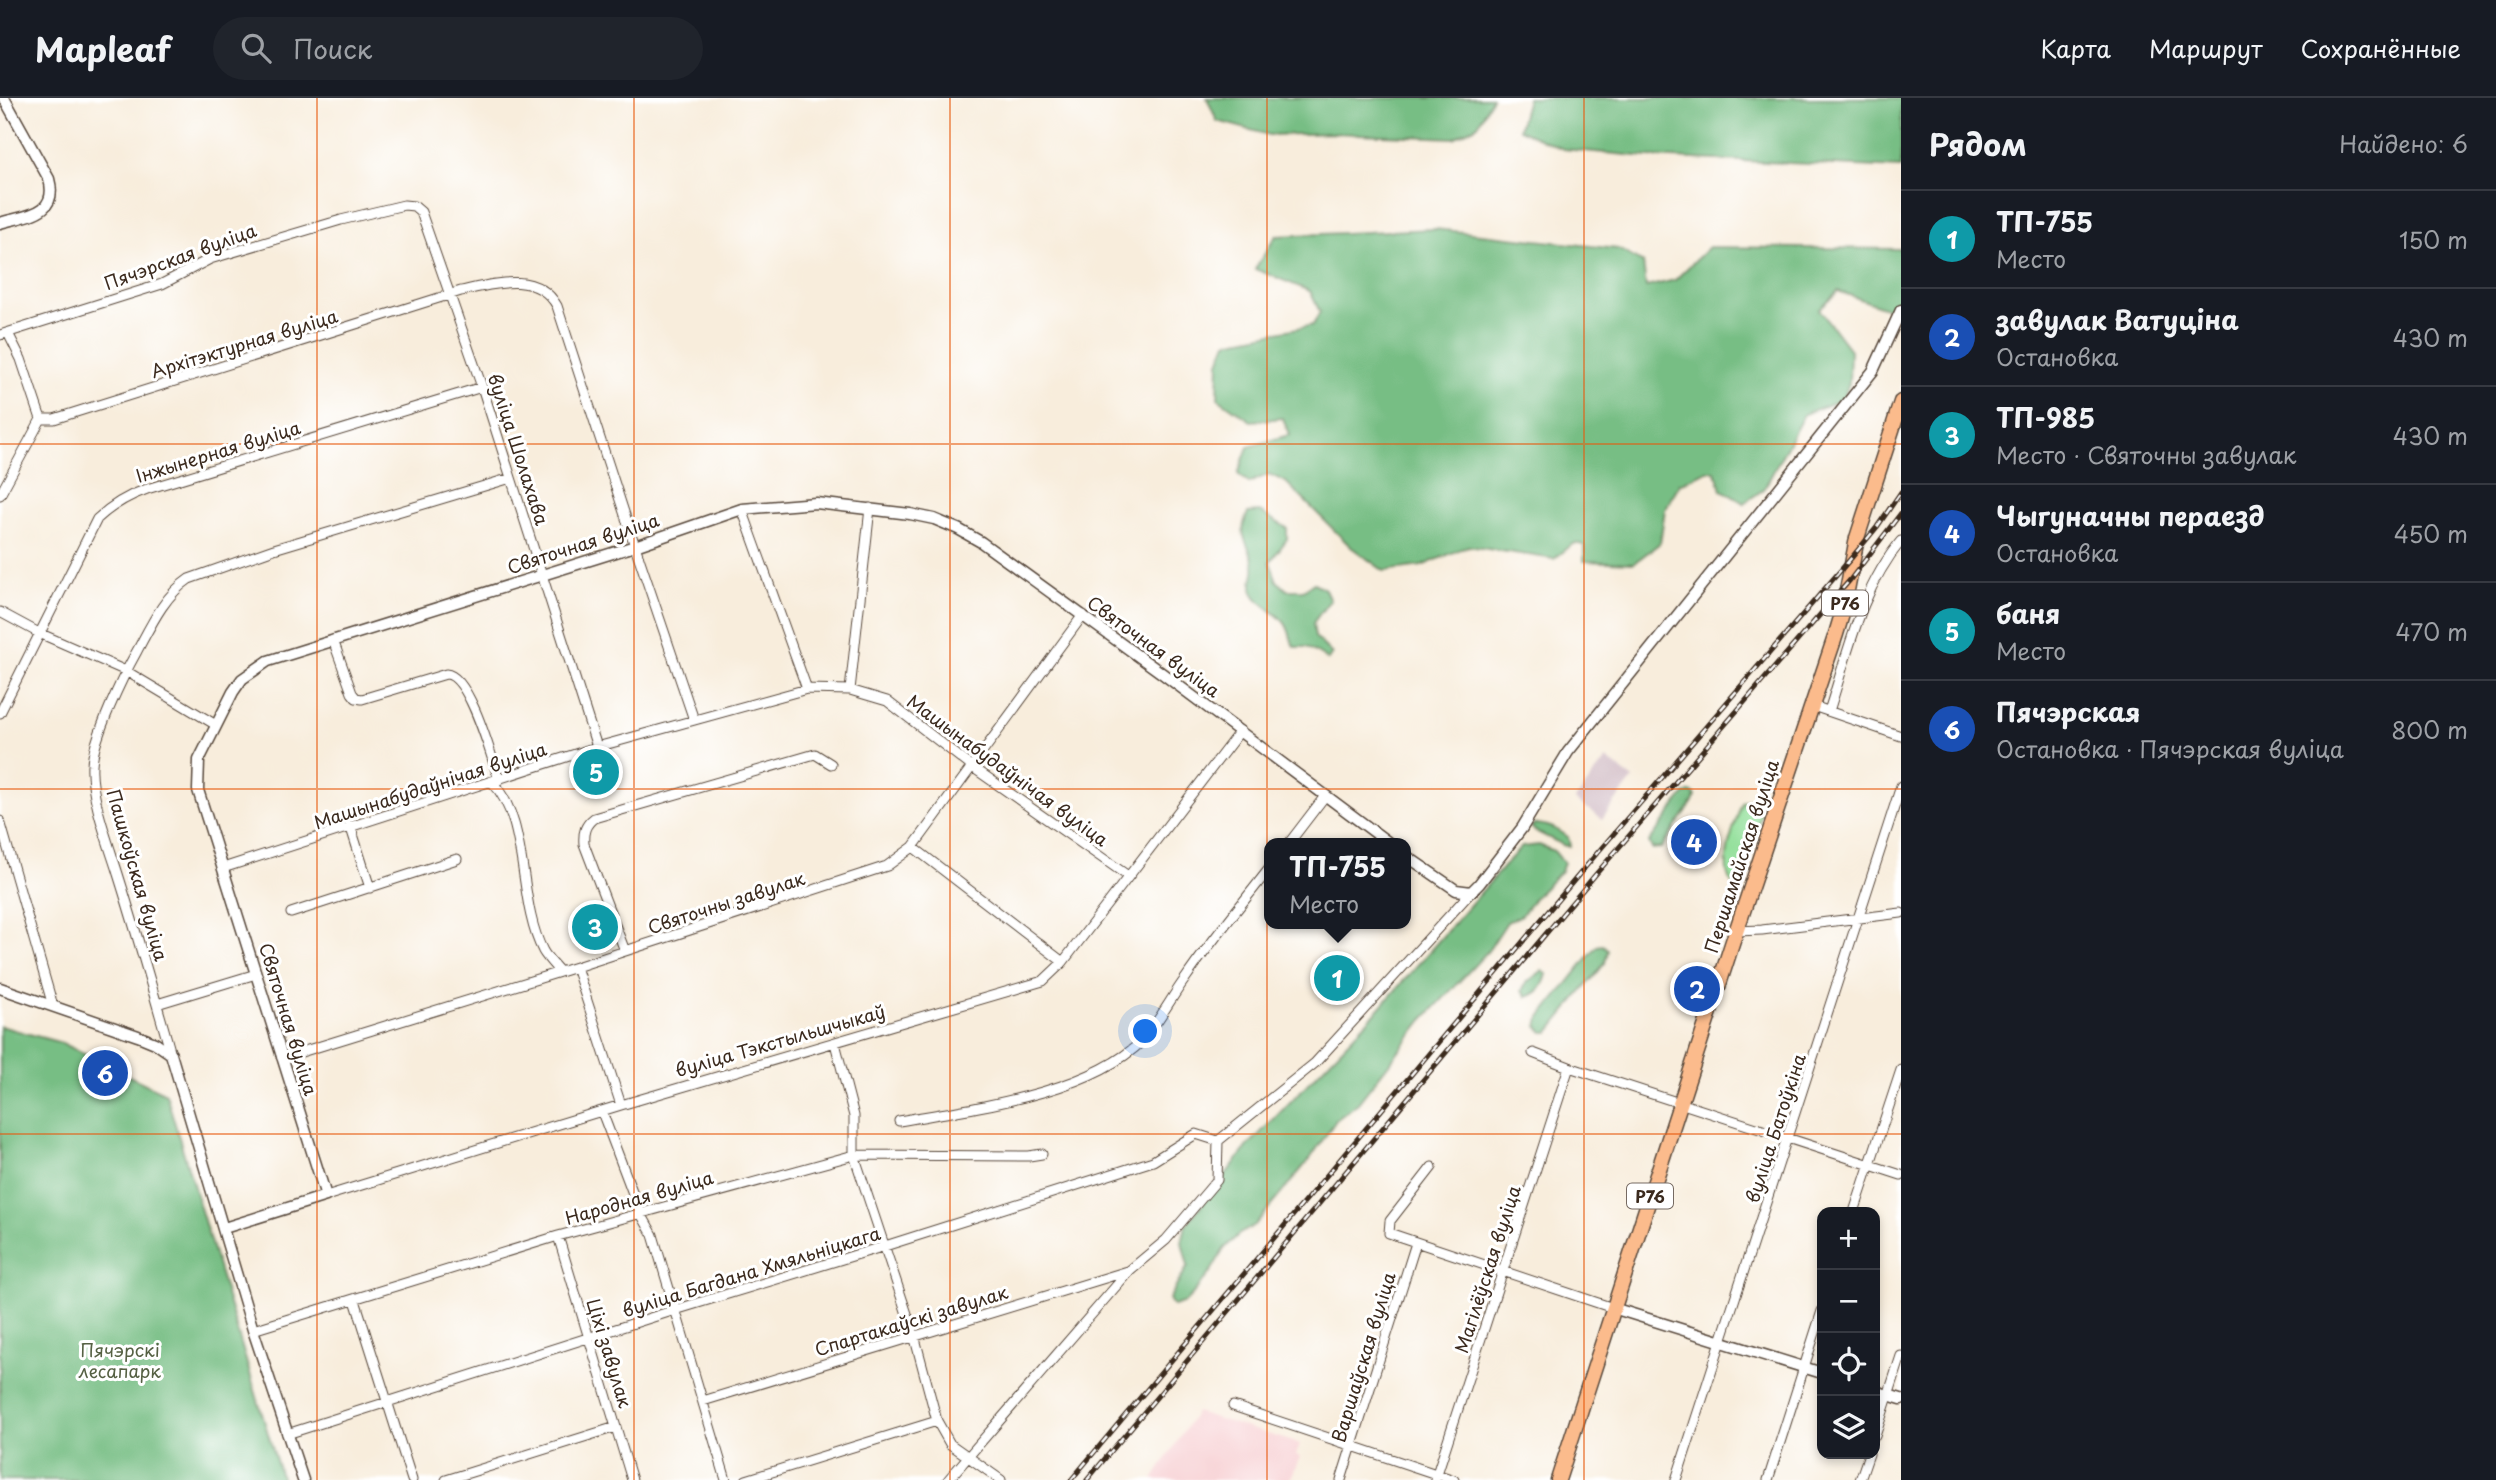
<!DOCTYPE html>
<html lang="ru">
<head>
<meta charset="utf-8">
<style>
	body { margin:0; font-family:"Playpen Sans",sans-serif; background:#20242c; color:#f1f3f6 }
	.controls { position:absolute; right:21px; bottom:21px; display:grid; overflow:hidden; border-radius:14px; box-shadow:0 4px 10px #0003 }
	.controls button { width:63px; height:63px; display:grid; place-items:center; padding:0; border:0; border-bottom:2px solid #363941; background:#171b24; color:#f1f3f6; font:35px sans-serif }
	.you { position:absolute; left:1146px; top:934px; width:24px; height:24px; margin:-18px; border:5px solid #fff; border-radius:50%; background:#1a73e8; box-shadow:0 0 0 10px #1a73e833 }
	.badge { display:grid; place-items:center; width:46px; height:46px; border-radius:50%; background:#db2777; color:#fff; font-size:23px; font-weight:700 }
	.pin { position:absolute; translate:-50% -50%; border:4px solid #fff; box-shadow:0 2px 7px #0006 }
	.popup { position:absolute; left:1264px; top:740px; width:147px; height:91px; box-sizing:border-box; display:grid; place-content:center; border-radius:14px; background:#171b24; filter:drop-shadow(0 2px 5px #0005); font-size:23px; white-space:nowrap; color:#9ea1a6 }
	.popup b { font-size:26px; color:#f1f3f6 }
	.popup::after { content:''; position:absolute; left:50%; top:100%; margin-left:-14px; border:14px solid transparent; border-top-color:#171b24 }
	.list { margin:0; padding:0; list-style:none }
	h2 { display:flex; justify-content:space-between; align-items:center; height:91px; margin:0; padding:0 28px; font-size:30px }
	h2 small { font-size:23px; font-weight:400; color:#9ea1a6 }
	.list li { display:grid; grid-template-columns:46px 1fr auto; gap:21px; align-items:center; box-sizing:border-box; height:98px; padding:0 28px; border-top:2px solid #363941 }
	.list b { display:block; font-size:26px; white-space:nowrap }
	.list p { margin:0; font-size:23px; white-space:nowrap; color:#9ea1a6 }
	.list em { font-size:23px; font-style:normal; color:#9ea1a6 }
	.icon { flex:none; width:38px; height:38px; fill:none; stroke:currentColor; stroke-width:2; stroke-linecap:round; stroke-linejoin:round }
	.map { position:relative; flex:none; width:1901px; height:1382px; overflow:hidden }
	header { display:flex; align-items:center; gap:42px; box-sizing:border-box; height:98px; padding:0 35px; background:#171b24; border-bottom:2px solid #363941 }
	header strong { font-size:33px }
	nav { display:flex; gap:38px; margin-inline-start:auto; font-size:24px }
	.search { width:490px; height:63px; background:#20242c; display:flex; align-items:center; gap:18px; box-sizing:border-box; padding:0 24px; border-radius:38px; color:#9ea1a6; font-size:26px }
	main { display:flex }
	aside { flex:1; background:#171b24 }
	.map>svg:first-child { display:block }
</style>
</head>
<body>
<header>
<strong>Mapleaf</strong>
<div class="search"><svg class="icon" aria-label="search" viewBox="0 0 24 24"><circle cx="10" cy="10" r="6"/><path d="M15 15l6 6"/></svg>Поиск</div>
<nav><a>Карта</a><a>Маршрут</a><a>Сохранённые</a></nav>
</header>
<main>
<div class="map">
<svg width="1901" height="1382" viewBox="0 0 1901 1382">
	<rect width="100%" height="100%" fill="#fff"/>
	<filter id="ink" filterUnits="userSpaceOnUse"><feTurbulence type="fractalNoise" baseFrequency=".0143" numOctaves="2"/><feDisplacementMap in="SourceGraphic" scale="14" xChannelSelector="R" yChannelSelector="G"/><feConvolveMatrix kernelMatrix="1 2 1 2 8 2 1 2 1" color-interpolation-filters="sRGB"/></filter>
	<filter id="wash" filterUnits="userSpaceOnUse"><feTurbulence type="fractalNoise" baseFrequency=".00686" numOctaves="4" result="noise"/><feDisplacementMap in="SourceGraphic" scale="28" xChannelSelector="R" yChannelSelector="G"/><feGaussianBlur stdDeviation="1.57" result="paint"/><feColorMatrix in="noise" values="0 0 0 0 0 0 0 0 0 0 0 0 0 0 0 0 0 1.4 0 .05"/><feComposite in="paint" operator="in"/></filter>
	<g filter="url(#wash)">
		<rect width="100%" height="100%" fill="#f8eddc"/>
		<path fill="#f7cfd2" d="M1196 1314 1300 1346 1296 1357 1300 1359 1290 1382H1153Z"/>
		<path fill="#d2bdc6" d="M1606 661 1633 681 1602 721 1575 702Z"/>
		<path fill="#94e09c" stroke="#68855d" stroke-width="2" d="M1747 702H1754L1758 707 1761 717 1737 790C1714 775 1735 726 1742 705Z"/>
		<path fill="#77be84" stroke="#597451" stroke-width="2" d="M1207 0H1492L1478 27 1454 40 1334 35 1269 37 1217 23Z
			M1527 0H1901V70L1648 59 1563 51 1519 31Z
			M1435 131 1618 151 1643 165 1646 189 1675 182 1709 149 1901 151V195L1893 213 1838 193 1819 211 1850 252 1849 285 1843 301 1804 316 1764 391 1744 405 1722 392 1715 373H1707L1679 386 1665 411 1660 445 1634 465 1584 463V447L1574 445 1554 461 1468 448 1422 468 1384 473 1351 449 1286 384 1269 376 1249 385 1238 376 1248 349 1289 337 1283 320 1251 323 1218 300 1219 264 1227 244 1313 227 1320 214 1310 193 1255 171 1276 138Z
			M1260 414 1287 430V441L1270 464 1277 483 1287 492H1303L1314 485 1325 491 1330 502 1313 525 1315 539 1332 556 1328 562 1307 549H1294C1290 540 1290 531 1284 524 1275 513 1260 508 1253 494 1249 485 1256 476 1254 467 1250 444 1236 440 1248 415Z
			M1691 694 1695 697 1694 702 1661 750 1652 751 1649 744 1683 698Z
			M1534 726C1548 726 1557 731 1568 739L1570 748H1565L1535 733 1531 729Z
			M1539 747 1554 753 1564 765 1561 773 1534 800 1522 817 1507 824 1488 853 1423 922 1358 1005 1336 1022 1310 1061 1255 1127 1238 1137 1224 1151 1210 1175 1186 1204 1173 1208 1169 1201 1188 1168 1182 1144 1186 1127 1248 1048 1379 911 1511 760 1522 749Z
			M1603 847 1608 852 1605 865 1549 934H1543L1538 929 1540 920 1597 848Z
			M1542 873 1547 876C1544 888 1539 895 1527 899L1522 893 1526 885Z
			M0 928 62 945 166 996 282 1382H0Z"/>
	</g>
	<g filter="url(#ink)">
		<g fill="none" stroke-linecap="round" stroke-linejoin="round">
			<defs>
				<path id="minor" d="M8 235 21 261 41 321
					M0 237 162 186 210 161 341 122 404 107 414 108 421 114 482 289 597 649
					M0 397 41 321H54L461 193C493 186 537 172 557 208L635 448 694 622
					M742 411 807 591
					M0 514 39 535 126 573 216 627
					M333 542 352 595 356 600 362 601 446 576C470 577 492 661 499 682
					M850 592 870 410
					M1813 608 1901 638
					M1829 613C1848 555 1861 491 1901 443
					M0 615 97 421C112 407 127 398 147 391L482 289
					M492 684C530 723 517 803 543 853 547 860 554 867 560 874
					M0 723 53 908
					M350 727 370 790
					M1289 745 1325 698
					M913 749 1063 864
					M223 770 597 649 807 591 850 592 887 603 971 668 1128 778
					M291 815 457 761
					M1736 833 1762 832 1901 815
					M625 853 584 746C583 734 585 727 594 720L815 656 831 666
					M576 869 621 1007
					M157 906 256 876
					M835 945 854 1018V1057L914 1237 937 1323 950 1346 1001 1382
					M1533 955 1569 969 1901 1077
					M171 956C154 896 137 836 118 776 109 747 90 698 92 667 93 640 123 578 137 553 151 527 164 498 189 481L274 451 511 380
					M282 960 576 869 887 768 913 749 1083 517
					M602 1014 640 1114 653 1137 726 1382
					M899 1023C973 1010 1089 996 1143 942 1156 928 1173 897 1185 881 1211 843 1241 807 1269 771
					M1432 1069 1390 1123 1389 1135 1613 1210
					M326 1098 621 1007 1043 883 1063 864 1240 633
					M1854 1114 1901 972
					M558 1138 632 1382
					M355 1202 412 1382
					M253 1232 558 1138 854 1057 1029 1058 1042 1056
					M703 1303 1128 1173
					M1233 1308 1454 1382
					M287 1336 675 1212 885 1148 1153 1063 1196 1036 1218 1043
					M1875 1338 1901 1258
					M446 1382 616 1329
					M746 1382 937 1323
					M948 1382 1130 1172 1166 1142 1217 1082 1218 1043 1315 965 1471 794
					M1341 1382 1416 1145
					M1435 1382 1569 969
					M1676 1382 1901 688
					M1768 1382 1822 1213
					M1860 1382 1869 1356"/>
				<path id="tertiary" d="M0 125C26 117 59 117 49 81L4 0
					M1405 757 1456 792 1471 794 1479 786 1522 730 1568 654 1873 273 1901 212
					M0 890 138 938 155 945 171 956 253 1232 303 1382
					M224 1130 326 1098 198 692 199 662 233 594 242 581 268 563 635 448 742 411 816 405 910 416 934 421 958 431 981 444 1163 576 1389 745
					M1613 1210 1822 1275
					M1875 1293 1901 1301"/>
				<path id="primary" d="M1558 1382 1733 843 1836 536 1843 513 1857 440 1901 304"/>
			</defs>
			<use href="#minor" stroke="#57473a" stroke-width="11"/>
			<use href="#tertiary" stroke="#57473a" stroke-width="13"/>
			<use href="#primary" stroke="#57473a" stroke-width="17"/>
			<use href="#minor" stroke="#fff" stroke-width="9"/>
			<use href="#tertiary" stroke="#fff" stroke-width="10"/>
			<use href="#primary" stroke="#fbbb8c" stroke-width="14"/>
			<defs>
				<path id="rail" d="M1071 1382 1598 754 1853 458 1877 429 1901 394
					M1087 1382 1596 776 1850 482 1901 415"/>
			</defs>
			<use href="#rail" stroke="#3b2a1e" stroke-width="5"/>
			<use href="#rail" stroke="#fff" stroke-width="2.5" stroke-dasharray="8" stroke-linecap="butt"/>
		</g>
	</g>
	<path fill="none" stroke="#e8590c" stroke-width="2" stroke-opacity="0.55" d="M317 0V1382M634 0V1382M950 0V1382M1267 0V1382M1584 0V1382M0 346H1901M0 691H1901M0 1036H1901"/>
	<g text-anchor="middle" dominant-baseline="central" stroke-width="6" stroke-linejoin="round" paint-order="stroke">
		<g fill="#fff" stroke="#766a62" stroke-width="2">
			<rect x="1822" y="492.5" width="46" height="25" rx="5"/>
			<rect x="1627" y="1085.5" width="46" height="25" rx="5"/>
		</g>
		<g font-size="16" font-weight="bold" fill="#3b2a1e">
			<text x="1845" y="505">Р76</text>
			<text x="1650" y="1098">Р76</text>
		</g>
		<g font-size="18" fill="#3b2a1e" stroke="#fff">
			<text transform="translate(180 158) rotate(-20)">Пячэрская вуліца</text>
			<text transform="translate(244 245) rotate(-17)">Архітэктурная вуліца</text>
			<text transform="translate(519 351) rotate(72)">вуліца Шолахава</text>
			<text transform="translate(218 353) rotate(-17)">Інжынерная вуліца</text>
			<text transform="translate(583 445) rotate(-18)">Святочная вуліца</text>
			<text transform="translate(1154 548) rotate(36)">Святочная вуліца</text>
			<text transform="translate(1008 672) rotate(36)">Машынабудаўнічая вуліца</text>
			<text transform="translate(430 687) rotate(-18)">Машынабудаўнічая вуліца</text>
			<text transform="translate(1741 758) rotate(-72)">Першамайская вуліца</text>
			<text transform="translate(138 777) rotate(74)">Пашкоўская вуліца</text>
			<text transform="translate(726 804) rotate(-18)">Святочны завулак</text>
			<text transform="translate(289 921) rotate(73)">Святочная вуліца</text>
			<text transform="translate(780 942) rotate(-16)">вуліца Тэкстыльшчыкаў</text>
			<text transform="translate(1775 1030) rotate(-72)">вуліца Батоўкіна</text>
			<text transform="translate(639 1099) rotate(-16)">Народная вуліца</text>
			<text transform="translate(1487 1171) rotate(-72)">Магілёўская вуліца</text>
			<text transform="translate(751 1173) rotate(-17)">вуліца Багдана Хмяльніцкага</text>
			<text transform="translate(911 1222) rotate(-17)">Спартакаўскі завулак</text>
			<text transform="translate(610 1255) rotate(73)">Ціхі завулак</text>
			<text transform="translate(1363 1259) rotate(-73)">Варшаўская вуліца</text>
		</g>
		<g font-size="18" fill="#566144" stroke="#fff">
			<text x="120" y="1251">Пячэрскі<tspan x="120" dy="21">лесапарк</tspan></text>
		</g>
	</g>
</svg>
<div class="controls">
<button>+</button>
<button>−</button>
<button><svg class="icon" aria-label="locate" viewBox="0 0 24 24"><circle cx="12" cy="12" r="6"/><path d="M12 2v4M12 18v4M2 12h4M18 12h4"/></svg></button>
<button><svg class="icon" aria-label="layers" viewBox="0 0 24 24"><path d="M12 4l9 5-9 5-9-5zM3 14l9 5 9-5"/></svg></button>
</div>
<div class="you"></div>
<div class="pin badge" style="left:1337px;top:880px;background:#0f9aa8">1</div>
<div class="popup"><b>ТП-755</b>Место</div>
<div class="pin badge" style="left:1697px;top:891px;background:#1a4fb4">2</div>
<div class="pin badge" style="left:595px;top:829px;background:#0f9aa8">3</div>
<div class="pin badge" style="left:1694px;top:744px;background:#1a4fb4">4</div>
<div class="pin badge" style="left:596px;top:674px;background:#0f9aa8">5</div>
<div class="pin badge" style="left:105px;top:975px;background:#1a4fb4">6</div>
</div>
<aside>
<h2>Рядом<small>Найдено: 6</small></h2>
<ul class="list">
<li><span class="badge" style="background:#0f9aa8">1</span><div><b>ТП-755</b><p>Место</p></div><em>150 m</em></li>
<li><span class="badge" style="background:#1a4fb4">2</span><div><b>завулак Ватуціна</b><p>Остановка</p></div><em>430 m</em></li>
<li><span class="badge" style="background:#0f9aa8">3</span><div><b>ТП-985</b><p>Место · Святочны завулак</p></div><em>430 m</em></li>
<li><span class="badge" style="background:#1a4fb4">4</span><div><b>Чыгуначны пераезд</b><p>Остановка</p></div><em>450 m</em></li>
<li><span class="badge" style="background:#0f9aa8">5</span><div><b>баня</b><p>Место</p></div><em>470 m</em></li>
<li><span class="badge" style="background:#1a4fb4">6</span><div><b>Пячэрская</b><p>Остановка · Пячэрская вуліца</p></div><em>800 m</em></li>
</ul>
</aside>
</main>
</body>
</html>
